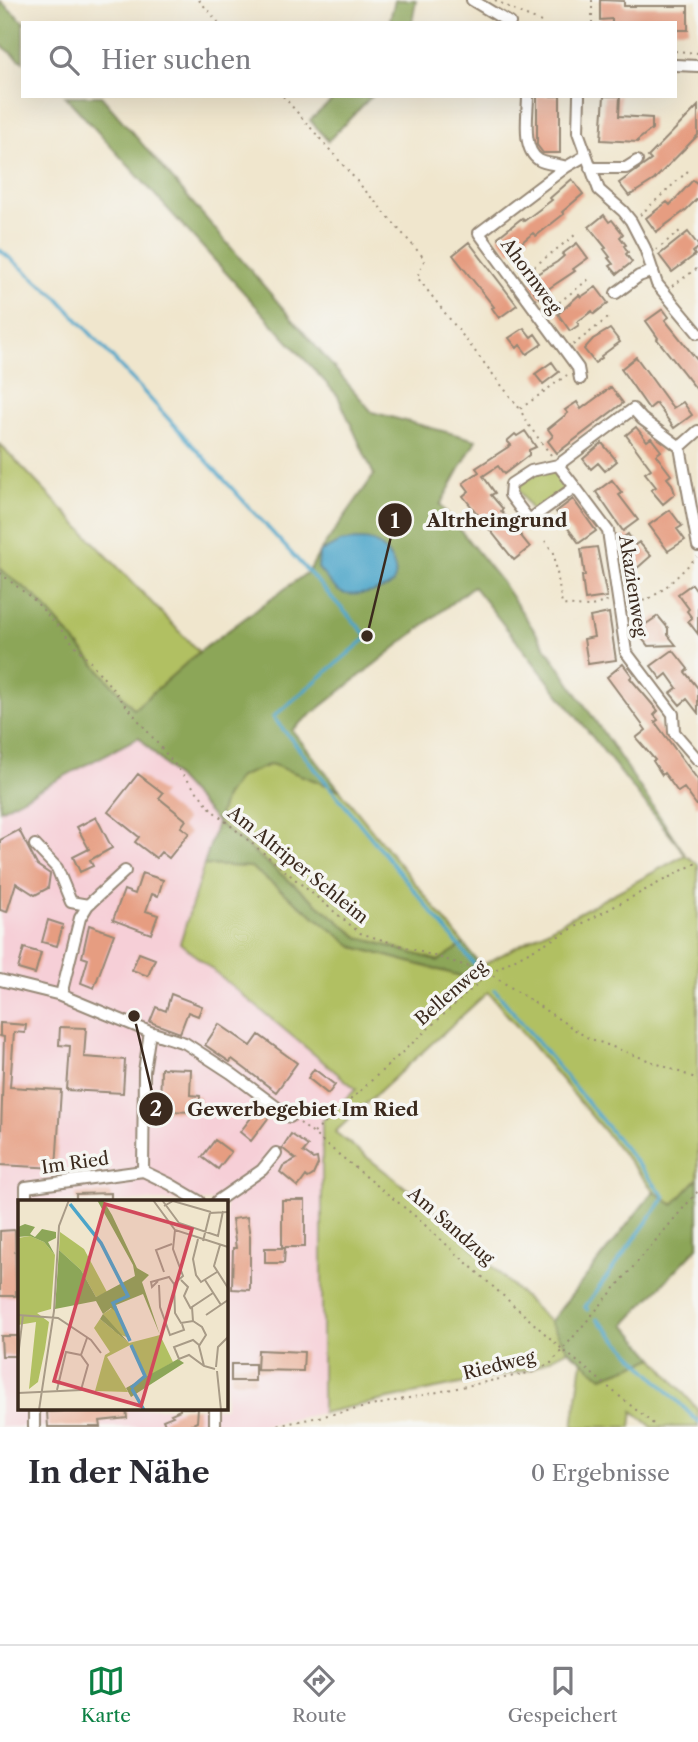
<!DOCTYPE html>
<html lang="de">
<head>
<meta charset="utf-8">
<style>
	body { margin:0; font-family:"Libre Caslon Text",serif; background:#f2f2f3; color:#2b2b33 }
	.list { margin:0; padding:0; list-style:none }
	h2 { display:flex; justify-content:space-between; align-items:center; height:91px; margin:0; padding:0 28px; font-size:30px }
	h2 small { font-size:23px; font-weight:400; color:#7c7c81 }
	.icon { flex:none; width:38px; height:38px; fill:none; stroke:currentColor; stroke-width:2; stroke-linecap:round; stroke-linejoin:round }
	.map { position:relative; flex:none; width:698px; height:1427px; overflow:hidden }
	.search { position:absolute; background:#fff; box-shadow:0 7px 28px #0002; left:21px; right:21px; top:21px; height:77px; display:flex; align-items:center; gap:18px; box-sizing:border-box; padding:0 24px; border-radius:0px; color:#7c7c81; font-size:26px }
	.sheet { height:217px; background:#fff }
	nav { display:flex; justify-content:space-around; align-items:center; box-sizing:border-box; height:98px; border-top:2px solid #e1e1e2; background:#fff; font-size:19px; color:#7c7c81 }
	nav a { display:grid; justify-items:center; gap:4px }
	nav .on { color:#0b8043 }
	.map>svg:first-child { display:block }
</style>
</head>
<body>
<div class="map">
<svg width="698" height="1427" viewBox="0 0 698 1427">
	<rect width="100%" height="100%" fill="#f6f6f2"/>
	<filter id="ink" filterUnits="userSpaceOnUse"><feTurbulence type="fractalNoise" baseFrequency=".0143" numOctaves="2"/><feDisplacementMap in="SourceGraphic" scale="14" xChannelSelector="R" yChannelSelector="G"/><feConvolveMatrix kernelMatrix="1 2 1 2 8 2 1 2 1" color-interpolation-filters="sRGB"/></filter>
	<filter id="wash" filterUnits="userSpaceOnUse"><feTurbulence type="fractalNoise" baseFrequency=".00686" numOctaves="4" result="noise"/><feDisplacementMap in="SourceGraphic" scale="28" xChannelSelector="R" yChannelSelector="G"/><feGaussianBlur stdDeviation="1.57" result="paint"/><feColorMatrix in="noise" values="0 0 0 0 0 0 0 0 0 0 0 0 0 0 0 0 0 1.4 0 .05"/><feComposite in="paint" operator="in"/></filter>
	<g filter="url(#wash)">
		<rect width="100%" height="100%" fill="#f0e6cd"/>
		<path fill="#f6cfd7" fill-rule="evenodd" d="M139 737 217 822 180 943 356 1090 322 1121V1413L255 1427H0V810ZM19 1201H226V1408H19Z"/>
		<path fill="#b1c062" stroke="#767540" stroke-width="2" d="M0 444 199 652 134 710 36 597 0 569Z
			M558 466 571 486 532 511 517 487 539 471Z
			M272 764 340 790 464 944 438 961 358 937 217 822 225 797 239 777Z
			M685 855 698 864V1178L673 1205 654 1191 488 992 335 1132 429 1206 550 1322 568 1350 531 1369 322 1413V1121L356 1089 180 943 204 865 251 867 354 947 476 980 481 966Z
			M654 1358 698 1410V1427H652L633 1411 631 1427H573L582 1361 602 1377Z"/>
		<path fill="#8ca658" stroke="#64683b" stroke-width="2" d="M395 0H416L412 23H389Z
			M0 1 25 23H23V62L0 44Z
			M65 96H101L372 412 476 440 440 505 501 581 685 854 473 586 292 730 340 790 271 764 239 777 225 797 217 822 358 937 438 961 464 944 481 966 476 980 354 947 251 867 204 865 217 822 139 737 0 810V569L36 597 134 709 199 652 309 571 319 553 374 475 338 396Z
			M337 96H372L328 141 310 120Z
			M698 1178V1247L625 1324 654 1358 602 1377 568 1350 550 1322 654 1191 673 1205Z"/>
		<path fill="#4ca5c9" stroke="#446874" stroke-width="2" d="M354 540C359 540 365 540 370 541 384 544 403 570 392 584 384 592 349 598 340 592 332 587 324 575 318 568L319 553 340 542Z"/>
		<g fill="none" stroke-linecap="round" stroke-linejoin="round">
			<path stroke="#4ca5c9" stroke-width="3.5" d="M0 250 57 297 367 636 368 637 273 717 474 964
				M495 990 665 1197 585 1307 588 1310
				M597 1319 698 1422"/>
		</g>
		<g id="blocks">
			<path fill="#e69d81" d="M600 0 624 1V6H688V30H675V23H612V19L600 20Z
				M537 96H560V153H543L537 145Z
				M604 96H620L619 116 652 118V129L638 140V142L601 140Z
				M698 106V135L654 180 629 196 619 183 651 160 648 157Z
				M572 179 583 194 562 212 564 214 536 236 533 233 510 252 498 237 522 218 524 221 552 200 550 198Z
				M693 180 698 184V198L686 210 656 232 646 218 667 202 670 205Z
				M604 215 609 222 612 220 623 234 620 237 626 245 624 246 628 252 626 254 632 262 617 274 610 266 613 264 608 258 610 257 604 249 606 248 589 227Z
				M688 232 698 245V248L693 252 695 255 672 272 659 255Z
				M469 242 517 305 499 318 492 308 494 307 453 255Z
				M577 243 588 258 573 269 575 271 545 291 546 293 539 298 529 284 536 279 537 274 557 262 564 256 562 254Z
				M596 287 608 303 594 314 592 311 584 317 577 322 579 325 570 331 558 314 579 295 581 297Z
				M663 309 669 317 665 320 698 361V391L657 339 658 338 646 321Z
				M524 328 531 337 535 334 542 344 527 354 520 345 517 348 509 338Z
				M610 329 620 342 601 356 602 358 595 363 584 349 593 339Z
				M636 357 673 408 683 402 692 415 674 428 656 403 649 409 621 369Z
				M552 362 559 372 543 384 535 374Z
				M611 387 623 403 557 453 548 441 553 436 548 429 568 413 565 410 577 402 581 409Z
				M636 427 647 441 651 438 661 451 656 455 671 475 667 478 672 484 675 494 663 504 651 490 656 487 645 473 651 469 626 435Z
				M525 431 536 447 529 450V455L504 474 498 466 483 476 495 493 491 495 503 509 501 511 530 547 514 560 463 496 469 491 463 483 479 472 476 468 511 445 507 441 515 434 517 436Z
				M602 443 617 461 605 471 598 463 591 469 583 459Z
				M612 480 622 493 619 495 638 520 623 531 596 492Z
				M573 499 596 531 579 543 556 512Z
				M670 510 682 526 677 529 685 540 668 551 649 525Z
				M628 534 635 545 639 542 651 556 635 570 623 555 627 551 619 541Z
				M597 547 607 597 585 600 582 576H585L581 549Z
				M692 584 698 592V634L688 621 692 618 687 611 689 609 678 594Z
				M609 613 616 660 588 664 584 639 594 637 590 617Z
				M658 616 668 628V635L676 645 648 646 639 635 644 631 640 628Z
				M673 650 688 669 685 672 698 688V713L687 699 680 705 670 693 677 688 667 674 661 679 651 666Z
				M623 664 632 676 630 678 658 711 654 715 658 720 655 722 698 780V807L684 788 678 792 664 773 662 775 653 761 655 760 636 738 646 730 607 677Z
				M138 774 163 793 159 798 186 820 181 827 189 833 169 858 161 852 156 858 135 842 139 837 108 812Z
				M96 817 112 848 90 860 93 866 80 872 73 857 89 849 77 827Z
				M19 830 37 865 50 874 48 888 35 895 16 883 7 912 0 910V840Z
				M142 873 163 880 158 896 152 894 146 911 158 915 151 934 113 920 124 890 135 894Z
				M48 920 63 925 57 946 42 942Z
				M89 925 114 934 94 988 81 983 88 959 82 957Z
				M24 948 41 953 35 974 18 969Z
				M139 953 155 959 148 976 132 970Z
				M171 994 202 1006 198 1016 188 1012 180 1033 150 1022 156 1007 166 1011Z
				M0 1023 26 1025 25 1033 14 1032 10 1087 61 1090 56 1168 0 1165 4 1037 0 1036Z
				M219 1024 251 1046 259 1035 297 1063 276 1092 232 1059 230 1062 205 1045Z
				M60 1027 86 1028 84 1057 125 1060 123 1093 67 1090 70 1046 59 1045Z
				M161 1068 191 1069 190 1095 200 1096V1112L160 1111Z
				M314 1069 335 1085 328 1094 308 1078Z
				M258 1109 269 1117 251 1141 240 1132Z
				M291 1134 308 1146 303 1152 313 1159 317 1158 318 1164 313 1175 308 1178 306 1176 298 1187 280 1172 283 1166 296 1159 282 1148Z
				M215 1140 231 1152 218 1169 202 1157Z
				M111 1193V1201H76V1194Z
				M282 1200H305V1247H282Z
				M247 1217 250 1237V1290L232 1289 233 1248H236L232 1219Z
				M15 1230 16 1296H0V1231Z
				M265 1248H285L284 1263H265Z
				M1 1336H19V1356H2Z
				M258 1350 304 1352 303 1371 257 1370Z
				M231 1364H255V1381H231Z
				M63 1408H126L127 1418 100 1421 101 1427H48L47 1412 63 1411Z
				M180 1408H198L197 1422 186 1427H166L163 1420 173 1416 171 1414 180 1410Z"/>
		</g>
	</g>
	<g filter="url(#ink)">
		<use href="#blocks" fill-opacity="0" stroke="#968876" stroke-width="2"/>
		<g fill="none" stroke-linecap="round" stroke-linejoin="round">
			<defs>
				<path id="minor" d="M472 0 510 23
					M675 65 698 66
					M528 96C528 114 521 149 539 160 545 164 558 164 566 167
					M579 96 578 132 599 190 623 211 631 221 645 248 657 284 698 333
					M590 168H626L637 161
					M616 293 639 276 653 271
					M580 379 578 368 479 233 566 167 585 156
					M698 431 680 447 698 546
					M558 465 575 487 529 520 510 495 511 484 531 471 558 465 633 409 642 419 680 447
					M575 487 608 531 626 652 673 714 674 732 698 760
					M35 845 57 868 71 902 88 905
					M0 980 61 995 150 1032 185 1043 231 1073 290 1117
					M61 995 80 918 88 905 125 871
					M150 1032 144 1071 143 1171 170 1184 199 1201
					M26 1201V1187L143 1171
					M217 1201 262 1170 276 1153
					M34 1408V1427
					M215 1408V1427"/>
			</defs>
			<use href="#minor" stroke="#968876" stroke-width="14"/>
			<path stroke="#968876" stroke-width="2" stroke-dasharray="2 5" stroke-linecap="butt" d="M199 0 219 23
				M495 0 526 16 544 23
				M592 0V23
				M675 51 698 53
				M283 96 423 257 424 261 417 277 520 409
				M640 215 688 171
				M656 250 680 231
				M523 275 575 235
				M672 286 698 268
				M548 311 589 279
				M573 345 608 318
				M551 455 527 423 520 409 567 375
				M545 541 554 553 562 605 588 607 608 601
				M0 573 34 600 93 665 213 811 360 933 489 973 586 1037 698 1079
				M629 603C656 604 678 574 697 557
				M300 1123 416 1217 562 1349 657 1427
				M314 1133 489 973 698 862
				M271 1427 533 1372 551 1363 698 1191"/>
			<use href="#minor" stroke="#fff" stroke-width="10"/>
		</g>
	</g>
	<g text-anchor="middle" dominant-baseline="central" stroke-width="7" stroke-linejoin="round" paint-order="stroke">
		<g font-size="18" fill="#3b2a1e" stroke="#f6f6f2">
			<text transform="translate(531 276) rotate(54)">Ahornweg</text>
			<text transform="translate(633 586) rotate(81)">Akazienweg</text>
			<text transform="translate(298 865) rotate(39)">Am Altriper Schleim</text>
			<text transform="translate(451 993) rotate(-41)">Bellenweg</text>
			<text transform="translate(75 1163) rotate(-8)">Im Ried</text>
			<text transform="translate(451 1226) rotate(41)">Am Sandzug</text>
			<text transform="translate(499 1365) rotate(-14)">Riedweg</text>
		</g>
	</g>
	<g transform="translate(18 1200)">
		<rect width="210" height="210" fill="#f0e6cd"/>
		<path d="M42 32 66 49 89 92 78 97 63 70 41 50ZM12 36 26 42 37 55 33 109 19 113 31 122 27 149 20 182 11 189 18 122 0 125V38ZM94 108 101 114 111 138 98 133 85 114ZM82 119 111 143 142 135 155 162 128 178 112 145 89 157 110 192 77 191 87 155 92 152 76 128Z" fill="#b1c062"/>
		<path d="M79 0H85L94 15 119 68 131 75 124 82 142 135 125 94 98 105 101 114 93 108 85 114 111 143 82 119 85 114 78 101 37 109 41 50 63 70 78 97 117 76 115 65ZM7 24 17 27 12 34 17 37 24 29 38 32V38L30 42 37 55 26 42 12 36 0 37V27ZM160 159 166 163 113 197 108 188Z" fill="#8ca658"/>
		<path fill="none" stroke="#4ca5c9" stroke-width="3.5" d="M52 4 83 43 110 96 95 103 112 141M113 145 127 176 113 188M114 189 126 210"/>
		<path fill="none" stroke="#a89b87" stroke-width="2" d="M135 0 157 30 210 47M144 0 161 23 200 36 205 11M146 6 155 1 193 12M157 30 155 49 165 76 156 84 157 113 163 123 175 121 184 127 188 135 181 146 186 166 197 169M180 39 175 59 178 75 183 82 199 72M185 41 192 13 210 12M202 45 196 66 210 88M146 72 138 50 154 44M163 80 170 87 166 96 173 109M187 80 203 105M140 81 134 87 133 82 151 77 156 84M141 85 142 107 152 135 166 130 164 124M0 115 40 118 73 140 83 153M188 115 210 100M175 121 174 107 195 93M181 145 175 140 156 147 161 159 171 155 186 166M0 157 5 115M198 167 200 147 210 137M199 171 203 210M39 190 48 152 63 155M0 193 63 190 70 165 63 155 69 138M21 210 36 111 41 26 51 0"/>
		<path fill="#d1495b" fill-opacity="0.15" stroke="#d1495b" stroke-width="3.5" d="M87 4 174 29 123 206 36 181Z"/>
		<rect width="210" height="210" fill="none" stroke="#3b2a1e" stroke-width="3.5"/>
	</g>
	<path fill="none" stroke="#3b2a1e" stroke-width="2.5" d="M367 636L395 520M134 1016L156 1109"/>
	<g fill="#3b2a1e" stroke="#f6f6f2" stroke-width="2.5">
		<circle cx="367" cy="636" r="7"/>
		<circle cx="134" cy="1016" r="7"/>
		<circle cx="395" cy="520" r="18"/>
		<circle cx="156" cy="1109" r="18"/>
	</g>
	<g font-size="21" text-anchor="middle" font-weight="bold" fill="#fff">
		<text x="395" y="528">1</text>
		<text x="156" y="1116">2</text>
	</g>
	<g font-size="19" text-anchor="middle" font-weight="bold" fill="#3b2a1e" stroke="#f6f6f2" stroke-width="7" stroke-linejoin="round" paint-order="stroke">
		<text x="497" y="527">Altrheingrund</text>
		<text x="303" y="1116">Gewerbegebiet Im Ried</text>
	</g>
</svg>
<div class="search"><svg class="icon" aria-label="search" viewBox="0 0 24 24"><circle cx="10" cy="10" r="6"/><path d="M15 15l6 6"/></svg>Hier suchen</div>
</div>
<section class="sheet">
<h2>In der Nähe<small>0 Ergebnisse</small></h2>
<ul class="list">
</ul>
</section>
<nav>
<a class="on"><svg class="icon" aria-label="map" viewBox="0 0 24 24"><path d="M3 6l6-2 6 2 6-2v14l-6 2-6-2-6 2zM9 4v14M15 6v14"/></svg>Karte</a>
<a><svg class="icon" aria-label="directions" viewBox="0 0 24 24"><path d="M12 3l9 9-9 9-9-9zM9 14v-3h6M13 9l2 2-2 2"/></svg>Route</a>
<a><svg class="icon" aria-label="saved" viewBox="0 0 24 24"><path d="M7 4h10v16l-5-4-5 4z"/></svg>Gespeichert</a>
</nav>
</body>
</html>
